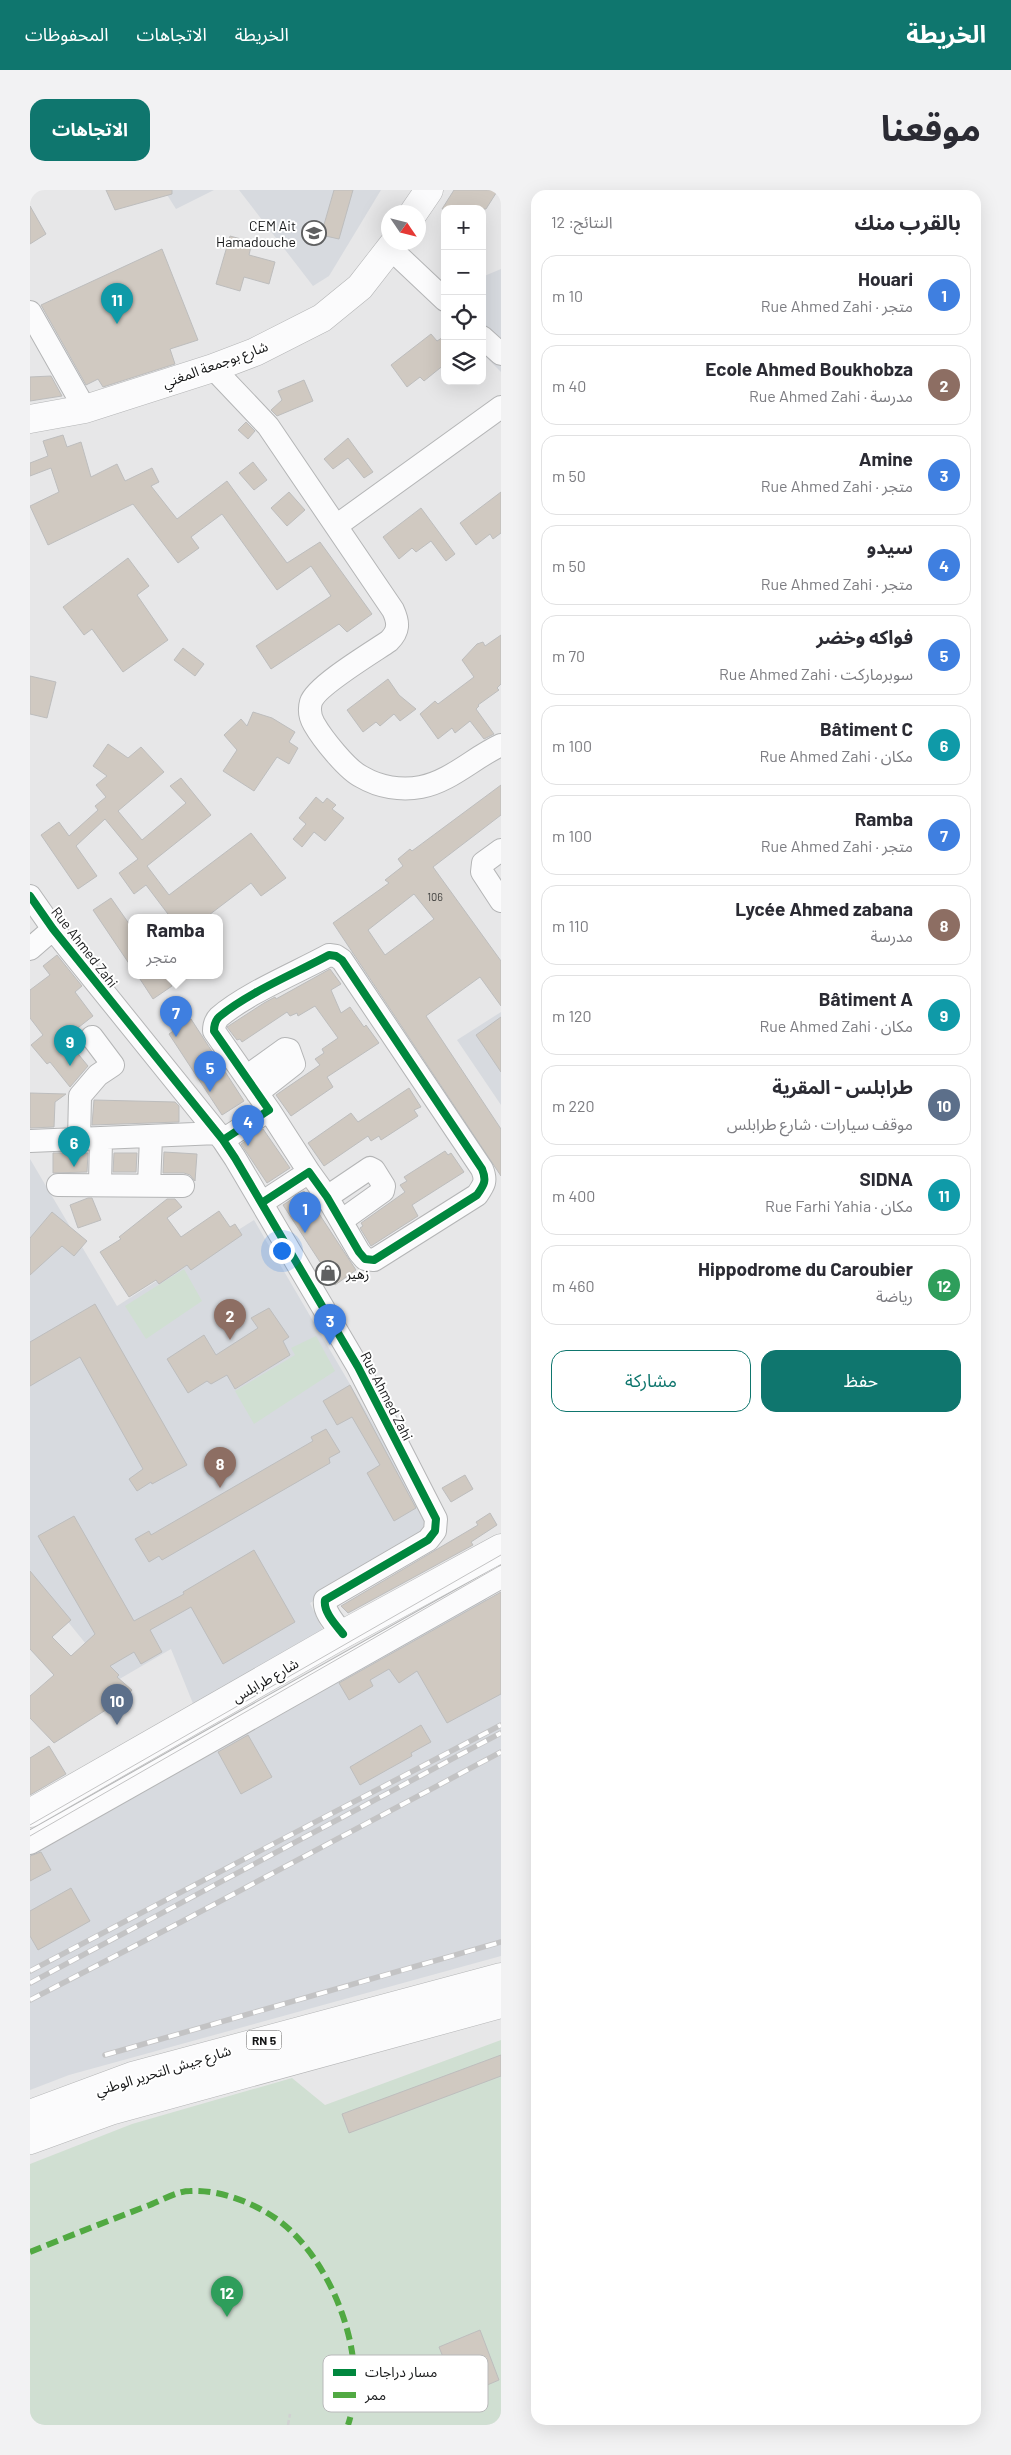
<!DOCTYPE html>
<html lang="ar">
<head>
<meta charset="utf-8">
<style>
	body { margin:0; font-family:Barlow,"Noto Sans Arabic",sans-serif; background:#f2f2f3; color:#2b2b33; direction:rtl }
	.controls { position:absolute; right:15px; top:15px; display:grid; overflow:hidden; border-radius:10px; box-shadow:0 5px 20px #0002 }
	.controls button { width:45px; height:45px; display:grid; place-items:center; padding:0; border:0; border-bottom:1px solid #e1e1e2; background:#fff; color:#2b2b33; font:25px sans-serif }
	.compass { position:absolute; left:351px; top:15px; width:45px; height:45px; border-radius:50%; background:#fff; box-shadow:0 5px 20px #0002; rotate:125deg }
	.you { position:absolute; left:251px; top:1060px; width:18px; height:18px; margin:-12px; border:4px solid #fff; border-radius:50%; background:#1a73e8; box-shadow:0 0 0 8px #1a73e833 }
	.badge { display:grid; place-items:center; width:32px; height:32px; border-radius:50%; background:#0f766e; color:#fff; font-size:16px; font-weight:700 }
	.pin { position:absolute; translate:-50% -41px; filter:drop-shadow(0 1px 2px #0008) }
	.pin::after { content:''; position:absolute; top:26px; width:18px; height:15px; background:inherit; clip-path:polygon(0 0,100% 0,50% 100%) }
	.popup { position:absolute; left:98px; top:724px; width:95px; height:65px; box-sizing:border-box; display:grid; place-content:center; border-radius:10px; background:#fff; filter:drop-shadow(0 1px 4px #0005); font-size:16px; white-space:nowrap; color:#7c7c81 }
	.popup b { font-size:19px; color:#2b2b33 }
	.popup::after { content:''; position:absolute; left:50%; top:100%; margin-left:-10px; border:10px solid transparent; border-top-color:#fff }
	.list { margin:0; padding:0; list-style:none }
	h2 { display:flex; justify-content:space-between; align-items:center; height:65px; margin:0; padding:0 20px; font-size:21px }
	h2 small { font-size:16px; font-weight:400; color:#7c7c81 }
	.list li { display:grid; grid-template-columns:32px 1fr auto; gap:15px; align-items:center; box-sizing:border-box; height:80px; margin:0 10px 10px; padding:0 10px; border:1px solid #e1e1e2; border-radius:15px }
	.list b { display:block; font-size:19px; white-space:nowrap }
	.list p { margin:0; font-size:16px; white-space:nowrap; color:#7c7c81 }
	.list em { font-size:16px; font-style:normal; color:#7c7c81 }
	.actions { display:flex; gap:10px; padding:15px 20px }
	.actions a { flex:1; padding:11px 0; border:1px solid #0f766e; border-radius:15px; text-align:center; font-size:18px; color:#0f766e }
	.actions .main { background:#0f766e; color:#fff }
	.icon { flex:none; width:28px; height:28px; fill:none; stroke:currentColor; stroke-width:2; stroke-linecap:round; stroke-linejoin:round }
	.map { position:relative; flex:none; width:471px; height:2235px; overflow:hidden; direction:ltr; border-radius:15px }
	header { display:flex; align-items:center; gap:30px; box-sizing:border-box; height:70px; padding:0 25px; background:#0f766e; color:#fff }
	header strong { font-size:24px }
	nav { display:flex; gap:28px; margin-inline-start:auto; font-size:18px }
	.intro { display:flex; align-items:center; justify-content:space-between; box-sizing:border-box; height:120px; padding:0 30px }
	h1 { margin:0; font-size:35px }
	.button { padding:12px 22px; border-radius:15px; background:#0f766e; color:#fff; font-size:18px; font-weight:700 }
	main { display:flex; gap:30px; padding:0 30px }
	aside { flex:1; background:#fff; border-radius:15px; box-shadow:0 5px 20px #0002 }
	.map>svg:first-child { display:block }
</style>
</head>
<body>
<header>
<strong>الخريطة</strong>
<nav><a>الخريطة</a><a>الاتجاهات</a><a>المحفوظات</a></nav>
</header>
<div class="intro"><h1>موقعنا</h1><a class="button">الاتجاهات</a></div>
<main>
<aside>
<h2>بالقرب منك<small>النتائج: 12</small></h2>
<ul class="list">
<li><span class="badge" style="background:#3f7fe0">1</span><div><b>Houari</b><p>متجر · Rue Ahmed Zahi</p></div><em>10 m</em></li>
<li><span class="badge" style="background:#8d6e63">2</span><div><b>Ecole Ahmed Boukhobza</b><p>مدرسة · Rue Ahmed Zahi</p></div><em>40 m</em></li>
<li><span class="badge" style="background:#3f7fe0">3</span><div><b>Amine</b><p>متجر · Rue Ahmed Zahi</p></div><em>50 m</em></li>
<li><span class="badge" style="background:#3f7fe0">4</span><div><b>سيدو</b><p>متجر · Rue Ahmed Zahi</p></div><em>50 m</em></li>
<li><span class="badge" style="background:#3f7fe0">5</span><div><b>فواكه وخضر</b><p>سوبرماركت · Rue Ahmed Zahi</p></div><em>70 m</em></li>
<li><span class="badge" style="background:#0f9aa8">6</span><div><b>Bâtiment C</b><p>مكان · Rue Ahmed Zahi</p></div><em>100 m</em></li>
<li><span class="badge" style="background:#3f7fe0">7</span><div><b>Ramba</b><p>متجر · Rue Ahmed Zahi</p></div><em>100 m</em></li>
<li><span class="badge" style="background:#8d6e63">8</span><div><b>Lycée Ahmed zabana</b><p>مدرسة</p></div><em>110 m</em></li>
<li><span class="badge" style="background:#0f9aa8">9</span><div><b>Bâtiment A</b><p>مكان · Rue Ahmed Zahi</p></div><em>120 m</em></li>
<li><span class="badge" style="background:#5c6f8a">10</span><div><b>طرابلس - المقرية</b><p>موقف سيارات · شارع طرابلس</p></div><em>220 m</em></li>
<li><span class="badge" style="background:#0f9aa8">11</span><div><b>SIDNA</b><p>مكان · Rue Farhi Yahia</p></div><em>400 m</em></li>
<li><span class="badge" style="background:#2e9e5b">12</span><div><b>Hippodrome du Caroubier</b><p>رياضة</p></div><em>460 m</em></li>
</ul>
<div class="actions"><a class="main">حفظ</a><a>مشاركة</a></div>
</aside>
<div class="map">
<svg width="471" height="2235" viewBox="0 0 471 2235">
	<rect width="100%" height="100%" fill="#e7e7e8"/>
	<path fill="#d7dadf" d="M134 0H184L146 19Z
		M209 0H351L299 86 283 96Z
		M471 79V182L452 163V87Z
		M471 822V915L427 850Z
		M0 969 87 1116 224 1030 397 1326 390 1345 280 1413 295 1445 164 1516 141 1459 86 1491 0 1385Z
		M454 1405 471 1436V1766L39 1885 0 1900V1663Z"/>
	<path fill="#d0dfd2" d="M154 1079 172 1111 116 1149 95 1116Z
		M286 1146 305 1181 224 1234 205 1201 265 1165 261 1158Z
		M471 1850V2235H0V1974L102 1934 262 1888 295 1915Z"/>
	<path fill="#d0c9c1" stroke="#bdbdbd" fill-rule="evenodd" d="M76 0H142V4L85 20Z
		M304 0H323L309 49 291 45Z
		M424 0H468L456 19H412Z
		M0 16 16 44 0 54Z
		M200 46 222 52 219 65 245 72 239 94 214 87 210 101 186 94Z
		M132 59 168 150 140 159 145 174 73 197 68 189 56 195 11 115Z
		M401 144 407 151 415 146V174L394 191 390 187 377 197 361 175Z
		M21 186 32 206 0 211V187Z
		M274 190 283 211 247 226 241 220 252 210 248 201Z
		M216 232 225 241 218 249 208 240Z
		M33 245 37 257 51 252 61 287 87 274 95 291 122 278 129 292 121 296 147 329 197 291 257 373 290 352 342 424 317 442 309 434 241 479 226 456 301 406 281 376 247 400 192 324 161 347 169 358 148 373 103 314 18 355 0 316 29 302 21 278 0 286V273L18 266 13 251Z
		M318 248 343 282 334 288 318 268 303 279 294 269Z
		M223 272 237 290 224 300 209 283Z
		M259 302 275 320 257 336 241 318Z
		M471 302V343L463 349 460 344 446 355 430 333Z
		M391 318 425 364 416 371 401 351 386 362 382 358 369 369 353 347Z
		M98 368 119 396 107 405 138 450 93 482 62 439 54 445 33 417Z
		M471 445V494L467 498 469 500 448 515 449 516 446 519 464 544 454 549 440 531 425 543 422 538 408 549 390 524 405 511 408 514 444 487 432 470 447 454 453 452 455 456Z
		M153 458 174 474 165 486 144 470Z
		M0 486 26 492 17 528 0 524Z
		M358 489 369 505 386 519 370 531 364 524 350 536 346 532 333 542 317 520Z
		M223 522 242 528 265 542 259 552 268 558 259 574 247 567 224 601 193 581 207 560 194 545 211 529 217 536Z
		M78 554 98 568 111 557 134 582 88 621 112 650 156 613 140 596 151 588 181 625 117 676 139 705 221 643 256 688 231 706 221 693 175 728H141L116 695 104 704 89 683 108 669 75 629 46 656 67 686 48 699 11 645 29 632 39 646 68 620 65 616 76 607 66 595 77 586 63 576Z
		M471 595V625L403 677 471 771V816L450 787 396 826 471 939V986L303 733 359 693 355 690 373 676 368 669 380 659 382 661ZM384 704 404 729 355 765 338 740Z
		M286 607 293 613 297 608 306 615 302 619 314 628 295 651 284 642 272 657 263 649 276 634 269 628Z
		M81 708 102 738V778L63 720Z
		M27 765 52 796 45 802 63 826 35 848 58 876 40 897 20 872 17 874 1 855 13 845 0 828V800L20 785 13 776Z
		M300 779 311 794 301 800 311 823 320 817 334 837 336 835 349 853 297 887 303 897 261 926 246 905 290 875 285 869 294 863 292 859 308 848 285 816 268 826 267 823 260 826 257 822 212 852 210 849 207 850 197 837 234 813 245 807 246 809Z
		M108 786H135L142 796 123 809Z
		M471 827V882L446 845Z
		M161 829 214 911 192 925 139 844Z
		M379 898 391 917 384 920 388 926 351 950 349 946 341 951 338 946 294 976 278 953 321 923 328 932Z
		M0 903 36 904 25 912 24 937 0 938Z
		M64 910 145 912 149 916V932L62 935Z
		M233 939 260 978 237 993 211 954Z
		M415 961 418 965 421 963 434 982 382 1015 388 1026 341 1056 330 1038 333 1036 331 1033 375 1002 370 995 377 991 374 987Z
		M134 962 167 964 165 991 160 985 154 983H133Z
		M23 963H58L57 982 23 983Z
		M84 963H107L106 982H83Z
		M274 1001 326 1080 305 1095 253 1015Z
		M58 1008H62L71 1030 48 1038 40 1015Z
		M137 1009H145L152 1017 137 1028 151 1047 189 1021 200 1037 205 1034 212 1045 161 1080 157 1075 129 1094 126 1090 99 1107 70 1062 91 1049 89 1047Z
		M22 1022 57 1051 44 1066 32 1056 0 1085V1048Z
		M65 1114 157 1275 122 1294 121 1292 107 1301 99 1289 113 1279 50 1167 0 1196V1152Z
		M239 1118 259 1147 253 1151 260 1165 205 1199 197 1185 181 1194 177 1191 158 1203 137 1169 174 1145 186 1165 228 1138 221 1128Z
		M320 1195 386 1318 364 1331 337 1283 350 1275 322 1227 307 1235 293 1211Z
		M296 1239 310 1262 299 1268 300 1273 132 1370 129 1366 119 1372 105 1349 119 1341 121 1345 283 1251 281 1247Z
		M435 1285 443 1299 421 1312 412 1298Z
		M460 1323 467 1335 441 1352 443 1355 318 1423 311 1416 448 1335 446 1332Z
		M44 1326 104 1431 154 1404 153 1402 224 1360 265 1432 193 1474 161 1417 120 1440 132 1462 111 1474 104 1462 80 1476 89 1485 87 1487 102 1500 86 1519 82 1516 24 1553 0 1528V1506L24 1485 0 1459V1381L41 1430 22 1447 41 1466 65 1444 8 1346Z
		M471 1402V1504L417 1533 387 1481 369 1493 359 1479 340 1490 343 1496 319 1510 309 1493Z
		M391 1535 401 1552 381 1563 382 1566 330 1595 320 1577Z
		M218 1545 242 1587 211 1604 188 1562Z
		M19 1556 36 1584 0 1605V1568Z
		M11 1662 21 1680 0 1691V1666Z
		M41 1698 60 1731 8 1760 0 1746V1721Z
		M471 1865V1886L319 1943 312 1924Z
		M450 2140 469 2190 429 2207 409 2157Z"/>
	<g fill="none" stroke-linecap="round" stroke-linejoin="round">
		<defs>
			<path id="minor" d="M361 59 415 110
				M0 122 55 219
				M452 147 471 164
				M183 178 238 236 363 420C369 433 369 441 359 451 343 462 286 496 281 512 279 519 280 527 284 534 292 548 317 580 332 587 349 597 371 601 391 597 421 591 443 568 471 555
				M306 336 471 217
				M471 660 453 673 452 682 471 711
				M0 706 23 739 193 950 205 968 328 1177 406 1329 405 1341 398 1350 295 1410C293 1422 306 1435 313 1444
				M0 759 23 739
				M216 887 255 859 259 860 264 874 227 903
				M239 920 279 982
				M49 950 50 906 68 885 83 875 62 847
				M193 950 239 920 184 841C184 835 185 831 189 827 217 803 266 783 299 765L306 766 312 770 452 979C457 991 454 995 447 1005L344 1070 335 1069 329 1062 297 1007 279 982 233 1012
				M0 951 188 943
				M28 995 153 996
				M70 995 71 949
				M119 995 121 948
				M297 1007 340 978 344 980 354 996 353 1001 311 1031
				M0 1653 471 1387"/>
			<path id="major" d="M384 22 399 0
				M0 229 55 219 183 178 225 162 292 128 330 97 365 52
				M0 1623 313 1444 471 1358"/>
			<path id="highway" d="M0 1924 102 1886 471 1787
				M0 1950 80 1921 471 1814"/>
		</defs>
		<use href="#minor" stroke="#b4b5b6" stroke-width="24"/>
		<use href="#major" stroke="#b4b5b6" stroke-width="29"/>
		<use href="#highway" stroke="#b4b5b6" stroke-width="29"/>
		<path stroke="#d1d1d2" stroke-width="2.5" stroke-dasharray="5 2.5" stroke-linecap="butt" d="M258 2235 260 2224"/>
		<use href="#minor" stroke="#fbfbfc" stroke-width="22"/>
		<use href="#major" stroke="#fbfbfc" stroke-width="28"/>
		<use href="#highway" stroke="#fbfbfc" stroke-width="28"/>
		<path stroke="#c3c3c4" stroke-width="1" d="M0 1635 471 1365
			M0 1646 471 1375"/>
		<defs>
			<path id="rail" d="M0 1781 471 1535
				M0 1793 471 1543
				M0 1810 151 1732 471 1562
				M75 1865 471 1752"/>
		</defs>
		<use href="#rail" stroke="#c3c3c4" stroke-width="5.5"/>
		<use href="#rail" stroke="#fff" stroke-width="4" stroke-dasharray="11" stroke-linecap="butt"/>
		<path stroke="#51a942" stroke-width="6" stroke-dasharray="12 6" stroke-linecap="butt" d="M0 2062C39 2046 78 2031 117 2016 130 2011 147 2001 160 2001 193 1999 236 2017 260 2040 307 2084 339 2173 318 2235"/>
		<defs>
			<path id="cycleway" d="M0 706 23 739 193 950 205 968 328 1177 406 1329 405 1341 398 1350 295 1410C293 1422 306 1435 313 1444
				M193 950 239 920 184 841C184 835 185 831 189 827 217 803 266 783 299 765L306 766 312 770 452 979C457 991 454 995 447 1005L344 1070 335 1069 329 1062 297 1007 279 982 233 1012"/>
		</defs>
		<use href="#cycleway" stroke="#fff" stroke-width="11"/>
		<use href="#cycleway" stroke="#00873e" stroke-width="8"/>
	</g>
	<defs>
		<symbol id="school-ring" viewBox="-11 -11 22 22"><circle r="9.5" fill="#fff" stroke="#5f6061" stroke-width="1.5"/><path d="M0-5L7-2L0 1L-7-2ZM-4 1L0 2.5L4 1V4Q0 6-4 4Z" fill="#5f6061"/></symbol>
		<symbol id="shop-ring" viewBox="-11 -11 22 22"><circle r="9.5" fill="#fff" stroke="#5f6061" stroke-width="1.5"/><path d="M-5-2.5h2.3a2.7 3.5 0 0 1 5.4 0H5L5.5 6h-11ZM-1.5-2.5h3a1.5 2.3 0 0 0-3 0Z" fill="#5f6061"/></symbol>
	</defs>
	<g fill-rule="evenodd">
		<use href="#school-ring" x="270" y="29" width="28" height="28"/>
		<use href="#shop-ring" x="284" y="1069" width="28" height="28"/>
	</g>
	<g text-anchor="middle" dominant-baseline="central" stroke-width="4" stroke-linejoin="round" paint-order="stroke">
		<g font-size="11" fill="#444442">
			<text x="405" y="706">106</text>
		</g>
		<rect fill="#fff" stroke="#5c5d5d" stroke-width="1" x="216.5" y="1840.5" width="35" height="19" rx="4"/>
		<g font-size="12" font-weight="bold" fill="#161718">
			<text x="234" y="1850">RN 5</text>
		</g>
		<g font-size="14" fill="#161718" stroke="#fff" text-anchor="end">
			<text x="266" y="35">CEM Ait<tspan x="266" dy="16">Hamadouche</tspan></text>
			<text x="316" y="1083" text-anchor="start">زهير</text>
		</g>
		<g font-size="14" fill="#161718" stroke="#fff">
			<text transform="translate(185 174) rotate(-20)">شارع بوجمعة المغني</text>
			<text transform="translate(55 757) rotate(52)">Rue Ahmed Zahi</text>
			<text transform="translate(357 1206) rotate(63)">Rue Ahmed Zahi</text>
			<text transform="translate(235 1490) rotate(-30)">شارع طرابلس</text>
			<text transform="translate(133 1880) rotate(-17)">شارع جيش التحرير الوطني</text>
		</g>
	</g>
	<rect x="293" y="2165" width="165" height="57" rx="8" fill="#fff" stroke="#b9b9ba" stroke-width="1"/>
	<rect x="303" y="2179" width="23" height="7" fill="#00873e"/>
	<rect x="303" y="2202" width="23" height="6" fill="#51a942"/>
	<g font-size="14" fill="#161718">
		<text x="335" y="2187">مسار دراجات</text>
		<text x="335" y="2210">ممر</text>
	</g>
</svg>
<div class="controls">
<button>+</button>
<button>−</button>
<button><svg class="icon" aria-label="locate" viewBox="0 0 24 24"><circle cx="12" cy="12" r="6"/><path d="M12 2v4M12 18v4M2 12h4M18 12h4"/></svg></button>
<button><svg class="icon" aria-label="layers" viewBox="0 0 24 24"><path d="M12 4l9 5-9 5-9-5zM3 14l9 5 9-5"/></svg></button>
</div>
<svg class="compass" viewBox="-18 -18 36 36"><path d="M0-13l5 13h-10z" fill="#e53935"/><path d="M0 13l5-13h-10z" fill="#7c7c81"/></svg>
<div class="you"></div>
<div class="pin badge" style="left:275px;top:1043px;background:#3f7fe0">1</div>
<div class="pin badge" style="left:200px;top:1150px;background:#8d6e63">2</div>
<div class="pin badge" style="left:300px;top:1155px;background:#3f7fe0">3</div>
<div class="pin badge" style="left:218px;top:956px;background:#3f7fe0">4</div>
<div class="pin badge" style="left:180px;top:902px;background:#3f7fe0">5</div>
<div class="pin badge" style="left:44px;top:977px;background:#0f9aa8">6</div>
<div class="pin badge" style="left:146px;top:847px;background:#3f7fe0">7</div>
<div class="popup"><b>Ramba</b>متجر</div>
<div class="pin badge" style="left:190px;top:1298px;background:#8d6e63">8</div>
<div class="pin badge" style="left:40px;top:876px;background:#0f9aa8">9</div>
<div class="pin badge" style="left:87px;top:1535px;background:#5c6f8a">10</div>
<div class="pin badge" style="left:87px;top:134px;background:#0f9aa8">11</div>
<div class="pin badge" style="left:197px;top:2127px;background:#2e9e5b">12</div>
</div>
</main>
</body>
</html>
